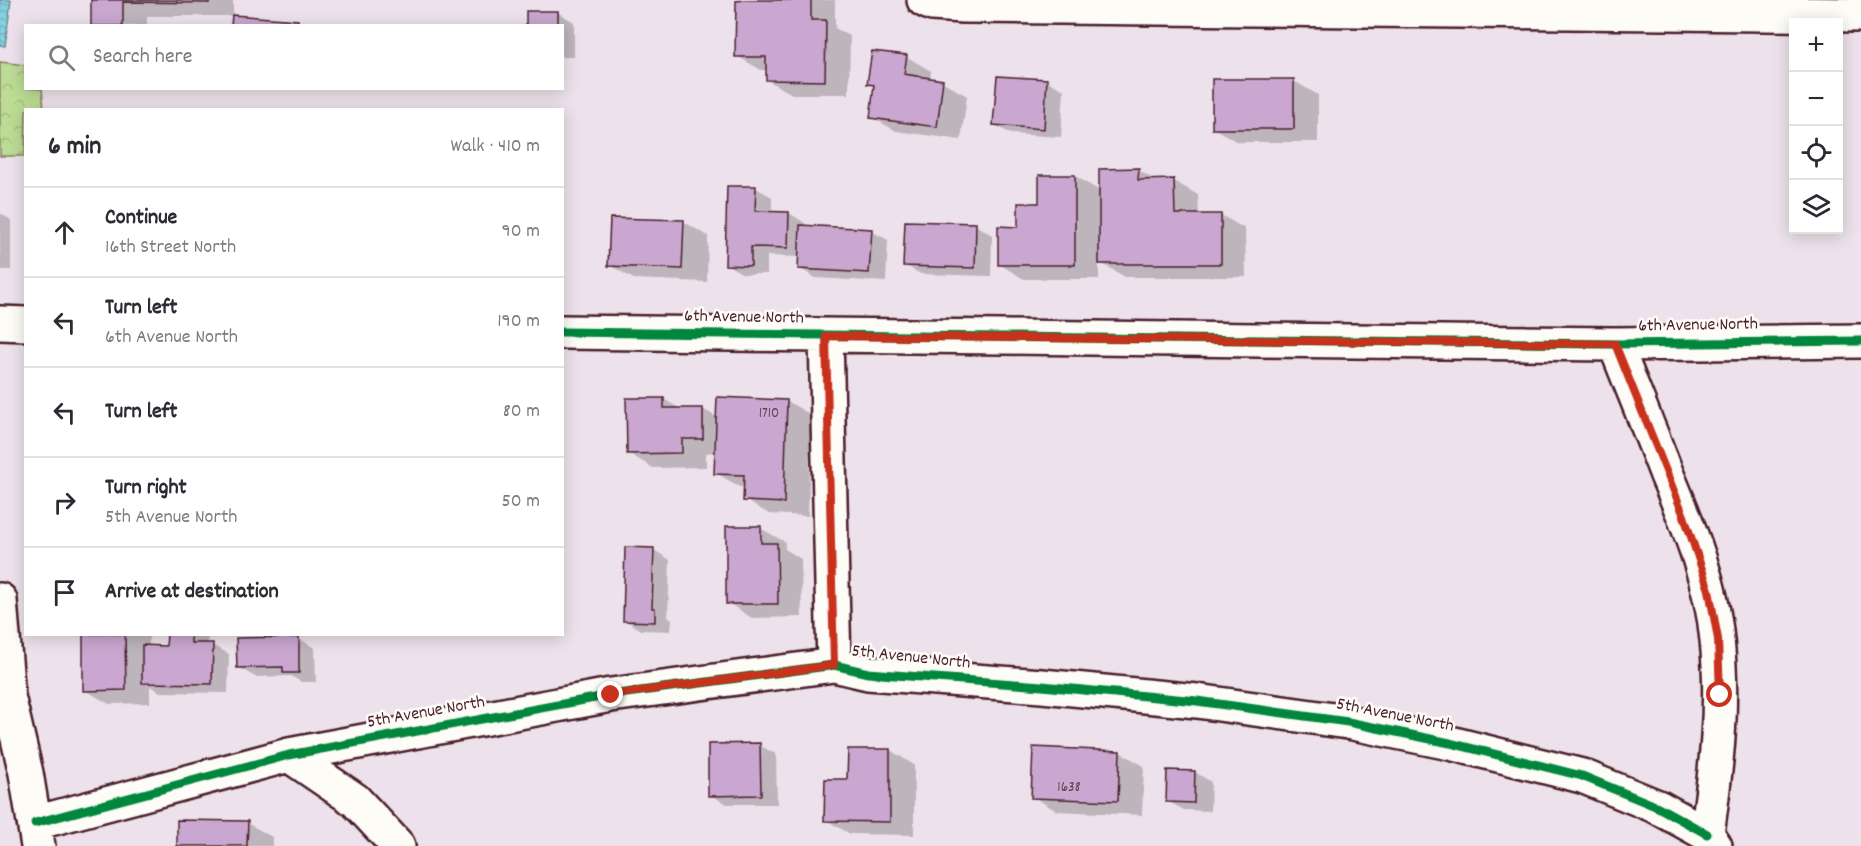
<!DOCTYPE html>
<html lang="en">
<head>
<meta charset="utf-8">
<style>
	body { margin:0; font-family:Dekko,sans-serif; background:#f7f7f7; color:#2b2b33 }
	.controls { position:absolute; right:18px; top:18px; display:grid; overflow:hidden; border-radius:0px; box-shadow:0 3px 15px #0003 }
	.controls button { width:54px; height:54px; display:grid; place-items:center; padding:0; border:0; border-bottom:2px solid #e1e1e2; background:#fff; color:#2b2b33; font:30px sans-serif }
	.stop { position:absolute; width:18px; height:18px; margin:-14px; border:4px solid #c8321e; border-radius:50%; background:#fff }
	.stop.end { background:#c8321e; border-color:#fff; box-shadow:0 2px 6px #0008 }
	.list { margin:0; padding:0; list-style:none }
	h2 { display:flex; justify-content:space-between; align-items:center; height:78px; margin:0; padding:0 24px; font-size:26px }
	h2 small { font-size:20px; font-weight:400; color:#7c7c81 }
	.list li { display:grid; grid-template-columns:39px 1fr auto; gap:18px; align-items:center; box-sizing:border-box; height:90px; padding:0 24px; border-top:2px solid #e1e1e2 }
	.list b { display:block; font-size:22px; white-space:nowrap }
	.list p { margin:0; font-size:20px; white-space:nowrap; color:#7c7c81 }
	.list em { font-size:20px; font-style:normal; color:#7c7c81 }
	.icon { flex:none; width:33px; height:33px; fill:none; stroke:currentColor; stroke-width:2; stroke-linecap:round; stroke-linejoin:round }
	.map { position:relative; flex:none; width:1861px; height:846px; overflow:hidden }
	.search { position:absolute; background:#fff; box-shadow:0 3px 15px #0003; left:24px; top:24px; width:540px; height:66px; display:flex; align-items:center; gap:15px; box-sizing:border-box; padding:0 21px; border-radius:0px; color:#7c7c81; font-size:22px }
	.panel { position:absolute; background:#fff; box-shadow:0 3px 15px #0003; left:24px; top:108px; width:540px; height:528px; border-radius:0px }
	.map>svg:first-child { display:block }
</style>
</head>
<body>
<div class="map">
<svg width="1861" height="846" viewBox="0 0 1861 846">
	<defs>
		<pattern id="forest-crowns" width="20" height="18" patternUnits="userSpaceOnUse" patternTransform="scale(1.5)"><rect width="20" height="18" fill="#bcdb94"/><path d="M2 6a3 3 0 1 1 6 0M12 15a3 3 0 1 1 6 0" fill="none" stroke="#a3bc80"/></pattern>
		<pattern id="water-rules" width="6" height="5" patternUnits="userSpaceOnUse" patternTransform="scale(1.5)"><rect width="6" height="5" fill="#83d1e1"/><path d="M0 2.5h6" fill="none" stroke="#73b3c1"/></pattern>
	</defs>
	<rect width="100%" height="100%" fill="#ede2eb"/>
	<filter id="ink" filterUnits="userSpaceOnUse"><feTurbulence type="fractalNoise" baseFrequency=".0167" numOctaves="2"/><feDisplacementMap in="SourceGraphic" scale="12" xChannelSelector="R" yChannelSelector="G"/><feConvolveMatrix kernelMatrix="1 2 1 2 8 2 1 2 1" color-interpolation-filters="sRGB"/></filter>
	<g filter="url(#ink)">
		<path fill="url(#forest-crowns)" stroke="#837d60" stroke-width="1.5" d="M0 62 25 65 26 88 42 89 44 109 26 110 25 156H0Z"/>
		<path fill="url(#water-rules)" stroke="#6c8a98" stroke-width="1.5" d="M0 0H11L5 46 0 45Z"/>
		<path fill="#0003" d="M92 0H233V16L298 21 305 26H232L233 16H147V26H92Z
			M747 0H835V28L850 36 849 94H792L767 80V70H761L737 56Z
			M557 12 574 22V57H562V26H527Z
			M907 57 931 71 930 80 943 82 967 96 961 140 896 131 871 117 875 86 869 83Z
			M998 78 1047 81 1064 90 1061 137 1011 134 995 125Z
			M1294 81 1318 95V142H1238L1213 128Z
			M1138 170 1157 181H1174L1198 195 1199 215H1221L1245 229 1246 277H1125L1099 262V279H1024L999 264 1019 228 1041 205 1075 176 1100 191Z
			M756 188 772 197V213H789L805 223V227L871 231 888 240 886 282 816 278 799 268 800 257 767 256V274H743L726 264Z
			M0 213 11 220V270H0Z
			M684 222 708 236 707 282 634 279 609 265Z
			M975 225 992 235 991 276 921 274 904 265Z
			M663 399 681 409H703L718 418 787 401 811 415 808 516 769 514 745 500V487H740L716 473V452L706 453V467L653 468 628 453Z
			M760 528 785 542V549L801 559 802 617 752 618 728 603Z
			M654 550 670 560 668 617 672 619 671 631 641 630 625 620Z
			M84 634H149V647H168V634H204L208 637 207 645H212L229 654 228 693 160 692 150 686V703L109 704 85 690Z
			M298 638 315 648 316 682H301L291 676 255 677 238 667Z
			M759 745 776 754 777 804H727L710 795Z
			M890 750 914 765V835L850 834 826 820 849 781Z
			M1120 752 1144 766 1142 815 1057 811 1033 797Z
			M1195 772 1211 782 1210 811 1184 810 1167 801Z
			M247 823 272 837V846H179Z"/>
		<path fill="#c9a7d0" stroke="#4a1f2b" stroke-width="1.5" d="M91 0H209V3L123 2V26H91Z
			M745 0H811V20H826L825 81 766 80V57H735L736 1Z
			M526 11H558V26H526Z
			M232 15 298 20V26H231Z
			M872 51 907 55 904 74 943 80 937 127 870 118 874 85 867 84Z
			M997 76 1047 79 1044 129 993 125Z
			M1212 79H1294V129H1212Z
			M1139 168 1138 180 1174 179 1175 214H1221V264H1099V169Z
			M1039 175H1075V265H998V226L1018 227V203H1039Z
			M727 186H756L755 211 789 212 788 248 751 247V266L725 265Z
			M610 218 684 220 682 269 608 266Z
			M905 221 976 223 975 268 903 266Z
			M800 225 872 229 869 273 798 269Z
			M717 397 787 400 784 503 743 501 744 475 714 474Z
			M626 398H664V408H703V439H682V453L627 454Z
			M726 526H761V543H777L778 604H726Z
			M625 547 654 548 652 608H655V622L623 621Z
			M83 634H125L126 690 83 691Z
			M167 634H191V643H213L212 684 142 683V645L166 646Z
			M299 637V673H283V667L237 668 236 638Z
			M760 743 761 795 708 796V744Z
			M1033 747 1120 751 1118 801 1031 798Z
			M848 749H890V822L824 821 825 779H847Z
			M1167 770 1195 771 1194 803 1166 802Z
			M177 820 248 821 247 846H177Z"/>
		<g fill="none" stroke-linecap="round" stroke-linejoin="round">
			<defs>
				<path id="minor" d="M924 0 932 4 963 6 1861 15
					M0 323 26 324
					M562 332 1615 344 1861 341
					M826 336 834 665
					M1615 344C1632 387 1650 431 1667 475 1689 527 1712 583 1717 640 1724 705 1716 770 1707 834L1715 846
					M0 600 8 696 26 773 38 846
					M289 755 355 800 398 846
					M35 823 289 755 611 695 834 665 868 673 1042 686 1197 701 1348 722 1450 743 1582 776 1658 807 1707 834"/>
			</defs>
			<use href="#minor" stroke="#4a1f2b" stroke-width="38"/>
			<use href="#minor" stroke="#fdfcf7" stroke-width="33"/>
			<defs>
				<path id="cycleway" d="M562 332 1615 344 1861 341
					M35 823 289 755 611 695 834 665 868 673 1042 686 1197 701 1348 722 1450 743 1582 776 1658 807 1707 834"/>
			</defs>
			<use href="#cycleway" stroke="#fdfcf7" stroke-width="13"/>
			<use href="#cycleway" stroke="#00873e" stroke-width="9"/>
		</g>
	</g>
	<g fill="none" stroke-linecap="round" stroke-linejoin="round" filter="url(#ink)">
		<path stroke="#c8321e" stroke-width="8" d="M611 695 834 665 826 336 1615 344 1684 516 1709 590 1718 639 1720 695"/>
	</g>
	<g text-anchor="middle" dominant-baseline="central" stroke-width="5" stroke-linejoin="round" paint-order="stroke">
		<g font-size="15" fill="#6a4154">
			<text x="769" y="414">1710</text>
			<text x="1069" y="788">1638</text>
		</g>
		<g font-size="18" fill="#4a1f2b" stroke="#fdfcf7">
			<text transform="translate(744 318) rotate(1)">6th Avenue North</text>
			<text transform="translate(1698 326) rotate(-1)">6th Avenue North</text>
			<text transform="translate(911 658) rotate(6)">5th Avenue North</text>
			<text transform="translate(426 713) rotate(-10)">5th Avenue North</text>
			<text transform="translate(1395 716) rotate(11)">5th Avenue North</text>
		</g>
	</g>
</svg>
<div class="controls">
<button>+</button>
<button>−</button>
<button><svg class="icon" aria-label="locate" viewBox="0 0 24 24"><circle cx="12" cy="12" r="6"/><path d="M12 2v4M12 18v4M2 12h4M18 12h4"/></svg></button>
<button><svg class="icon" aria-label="layers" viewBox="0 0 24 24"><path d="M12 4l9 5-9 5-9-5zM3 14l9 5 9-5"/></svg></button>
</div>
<div class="stop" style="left:1720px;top:695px"></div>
<div class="stop end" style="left:611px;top:695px"></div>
<div class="search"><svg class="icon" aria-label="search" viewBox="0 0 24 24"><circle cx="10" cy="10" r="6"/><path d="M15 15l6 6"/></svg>Search here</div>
<section class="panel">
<h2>6 min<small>Walk · 410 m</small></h2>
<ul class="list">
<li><svg class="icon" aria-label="ahead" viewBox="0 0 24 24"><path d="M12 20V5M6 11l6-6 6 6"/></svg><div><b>Continue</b><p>16th Street North</p></div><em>90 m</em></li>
<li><svg class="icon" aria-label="left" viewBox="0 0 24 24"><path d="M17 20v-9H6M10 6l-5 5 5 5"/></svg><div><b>Turn left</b><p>6th Avenue North</p></div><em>190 m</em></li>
<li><svg class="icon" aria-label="left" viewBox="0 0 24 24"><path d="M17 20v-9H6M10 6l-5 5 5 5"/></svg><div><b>Turn left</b></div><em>80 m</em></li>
<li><svg class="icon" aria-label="right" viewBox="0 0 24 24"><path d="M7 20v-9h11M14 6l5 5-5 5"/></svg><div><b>Turn right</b><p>5th Avenue North</p></div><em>50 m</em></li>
<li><svg class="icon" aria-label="arrive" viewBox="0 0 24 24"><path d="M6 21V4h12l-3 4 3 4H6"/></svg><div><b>Arrive at destination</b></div></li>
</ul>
</section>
</div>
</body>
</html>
